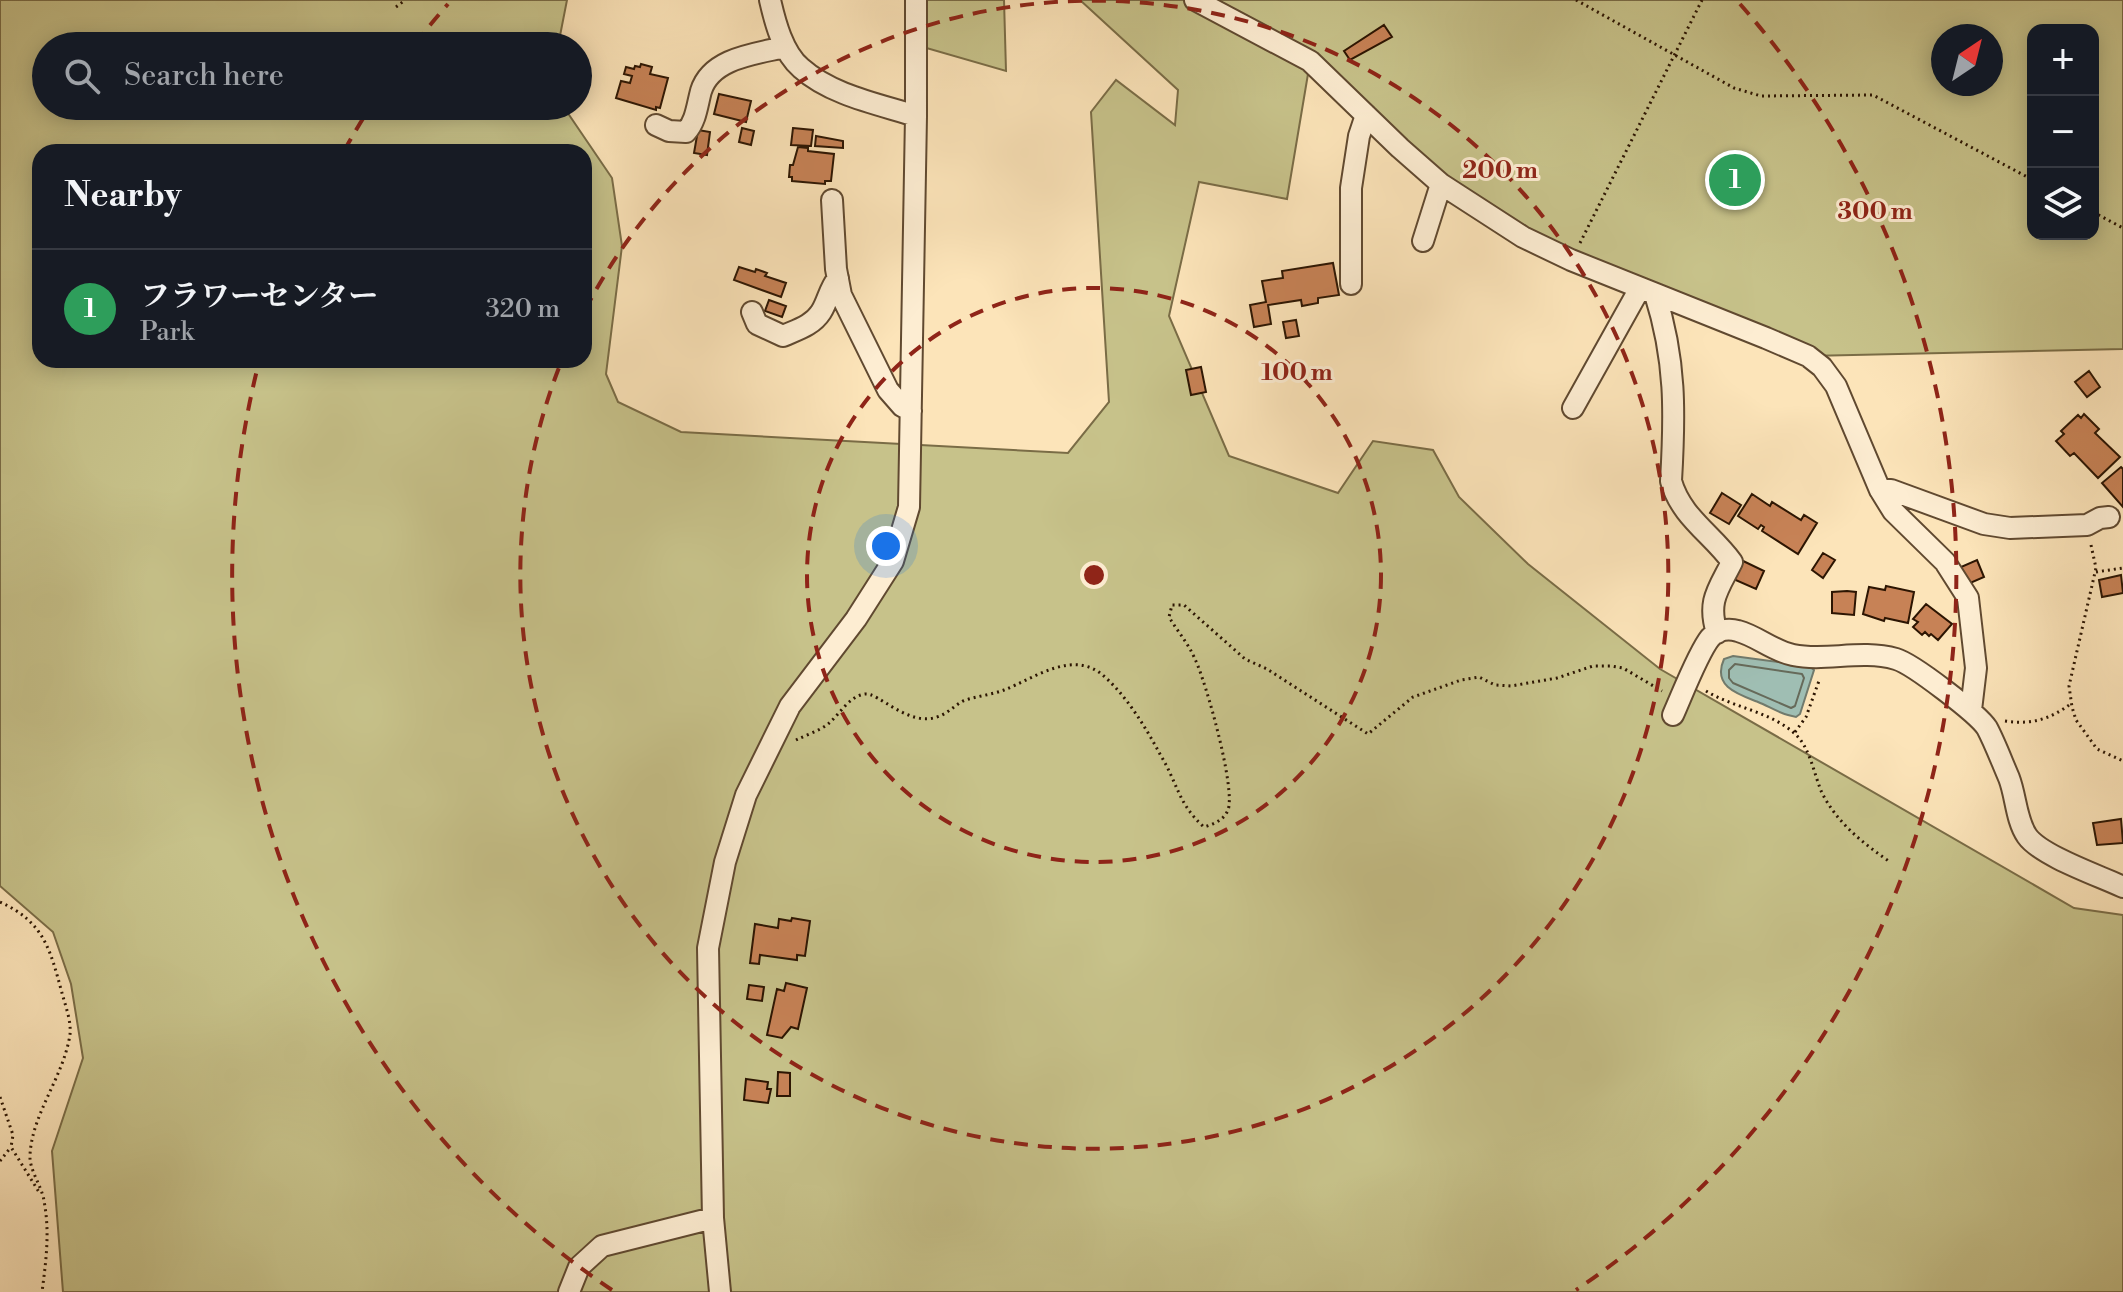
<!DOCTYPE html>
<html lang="en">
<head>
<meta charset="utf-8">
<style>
	body { margin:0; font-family:"Libre Bodoni","Noto Serif JP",serif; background:#242831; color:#f1f3f6 }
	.controls { position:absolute; right:24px; top:24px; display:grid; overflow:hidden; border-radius:16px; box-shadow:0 4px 20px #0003 }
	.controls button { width:72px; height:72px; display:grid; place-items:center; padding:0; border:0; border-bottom:2px solid #363941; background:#171b24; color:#f1f3f6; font:40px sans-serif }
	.compass { position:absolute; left:1931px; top:24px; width:72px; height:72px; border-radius:50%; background:#171b24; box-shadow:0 4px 20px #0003; rotate:35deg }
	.you { position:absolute; left:886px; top:546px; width:28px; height:28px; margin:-20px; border:6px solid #fff; border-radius:50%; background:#1a73e8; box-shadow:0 0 0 12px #1a73e833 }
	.badge { display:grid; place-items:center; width:52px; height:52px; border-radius:50%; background:#c59692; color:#fff; font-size:26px; font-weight:700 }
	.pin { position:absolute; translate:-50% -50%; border:4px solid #fff; box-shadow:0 2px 8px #0006 }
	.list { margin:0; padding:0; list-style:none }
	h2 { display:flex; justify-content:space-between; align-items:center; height:104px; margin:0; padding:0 32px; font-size:34px }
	h2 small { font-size:26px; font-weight:400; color:#9ea1a6 }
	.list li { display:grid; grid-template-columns:52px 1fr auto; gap:24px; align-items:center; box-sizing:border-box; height:120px; padding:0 32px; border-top:2px solid #363941 }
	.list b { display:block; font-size:30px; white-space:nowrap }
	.list p { margin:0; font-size:26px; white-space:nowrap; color:#9ea1a6 }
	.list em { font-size:26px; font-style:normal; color:#9ea1a6 }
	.icon { flex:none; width:44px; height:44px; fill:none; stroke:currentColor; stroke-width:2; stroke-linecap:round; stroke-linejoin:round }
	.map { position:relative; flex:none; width:2123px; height:1292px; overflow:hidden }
	.search { position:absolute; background:#171b24; box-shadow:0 4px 20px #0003; left:32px; top:32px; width:560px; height:88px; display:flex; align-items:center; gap:20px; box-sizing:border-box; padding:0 28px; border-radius:44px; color:#9ea1a6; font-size:30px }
	.panel { position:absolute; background:#171b24; box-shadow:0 4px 20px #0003; left:32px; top:144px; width:560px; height:224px; border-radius:24px }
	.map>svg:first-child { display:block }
</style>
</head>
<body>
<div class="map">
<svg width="2123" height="1292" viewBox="0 0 2123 1292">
	<rect width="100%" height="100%" fill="#fce4b9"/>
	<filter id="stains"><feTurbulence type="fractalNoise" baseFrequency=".0025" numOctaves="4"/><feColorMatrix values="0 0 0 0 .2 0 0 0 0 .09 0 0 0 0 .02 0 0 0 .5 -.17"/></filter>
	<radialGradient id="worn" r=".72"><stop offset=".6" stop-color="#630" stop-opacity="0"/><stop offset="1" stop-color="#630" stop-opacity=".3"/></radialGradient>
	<path fill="#c7c28a" stroke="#7a6c46" stroke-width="2" fill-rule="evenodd" d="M0 0H567L558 46H46V106H563L612 178 622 246 606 374 618 402 681 432 1068 453 1109 402 1091 112 1116 80 1175 125 1178 90 1080 0H2123V349L1808 356 1472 205 1310 62 1287 199 1199 182 1169 316 1229 456 1338 493 1373 441 1433 450 1459 497 1528 564 1660 669 2074 908 2123 915V1292H63L52 1151 83 1058 71 984 53 932 0 886ZM2033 30H2093V234H2033ZM1943 36H1991V84H1943ZM40 152H584V360H40Z
		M916 0H1004L1006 71 916 45Z"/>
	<path fill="#9fbeb3" stroke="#717a6c" stroke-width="2" d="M1733 656 1809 666 1814 670 1800 714 1796 717 1788 715C1777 712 1768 706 1758 702 1737 694 1712 686 1724 659Z"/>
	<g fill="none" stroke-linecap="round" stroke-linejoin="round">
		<path stroke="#666a5a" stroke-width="2" d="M1735 664 1802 674 1804 678 1795 706 1791 708 1733 683 1729 678V670Z"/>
	</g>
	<path fill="#c78256" stroke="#2c1502" stroke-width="2" d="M1384 25 1392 37 1350 60 1344 51Z
		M641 64 652 67 650 74 668 78 660 108 656 107V110L616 98 621 81 630 83 632 76 624 74 626 67 634 69 635 66 640 67Z
		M719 94 751 101 746 122 714 114Z
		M742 128 754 131 751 145 739 142Z
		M793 128 813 130 811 146 791 145Z
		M698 130 710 132 707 155 694 153Z
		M816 136 843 141V148L815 146Z
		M798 147 808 148V151L834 154 831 181H825V184L792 181V177H789L790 165H793Z
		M1333 263 1339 295 1318 298V303L1302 306 1301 300 1268 305 1271 324 1254 327 1250 305 1266 302 1262 281 1283 278 1282 271Z
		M739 267 755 272 756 269 767 273 765 276 786 283 781 297 734 280Z
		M769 300 786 306 782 317 765 311Z
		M1296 320 1299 336 1286 338 1283 322Z
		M1201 367 1206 392 1191 395 1186 370Z
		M2089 371 2100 387 2087 397 2075 382Z
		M2084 414 2099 429 2095 433 2120 457 2098 478 2074 453 2070 456 2056 441 2064 434 2061 431 2078 415 2081 418Z
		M2121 467 2123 469V507L2102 483Z
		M1722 493 1741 505 1729 524 1710 513Z
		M1752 494 1770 506 1772 502 1801 520 1804 515 1817 523 1798 554 1762 531 1764 527 1761 525 1758 529 1738 516Z
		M1823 553 1835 560 1823 578 1812 570Z
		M1739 559 1764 571 1756 589 1731 578Z
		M1977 560 1984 577 1968 584 1961 567Z
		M2121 575 2123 593 2102 597 2099 580Z
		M1886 586 1914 592 1908 623 1885 618 1884 621 1863 614 1869 587 1885 590Z
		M1847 591 1856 592 1854 615 1832 613V592Z
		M1926 604 1952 624 1938 640 1931 634 1929 636 1925 632 1922 635 1913 627 1918 622 1913 619Z
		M2121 819 2123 843 2097 845 2093 823Z
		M792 918 810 921 805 956 797 955V960L760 955 759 964 750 963 755 924 778 928 779 919 791 921Z
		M786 983 807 988 798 1029 791 1027 782 1038 767 1035 777 989 784 991Z
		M749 985 764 987 762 1001 747 999Z
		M778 1072 790 1073V1096H777Z
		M746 1079 768 1082 767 1089H771L768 1103 744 1100Z"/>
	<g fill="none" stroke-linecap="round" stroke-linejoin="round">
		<defs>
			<path id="minor" d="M770 0C775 22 783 53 801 68 831 95 878 104 916 116
				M1195 0 1310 61 1400 148 1441 184 1523 237 1571 260 1766 338 1808 356 1822 367 1836 386 1880 490 1893 511 1945 562 1968 598 1976 668 1971 710
				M656 125 669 131 686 132C696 121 697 106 701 91 711 58 755 54 785 47
				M832 200 836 269 841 295 888 390 902 406 911 411
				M1423 241 1441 184
				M1351 284V188L1359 136 1366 115
				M1655 294C1676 360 1675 413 1671 481 1681 517 1712 534 1732 562 1718 590 1707 601 1717 633
				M752 312 757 324 783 336C796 330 812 326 821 312 828 301 829 289 838 278
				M1573 408 1640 288
				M1880 490H1891L1984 524 2010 528 2087 525 2100 518 2109 517
				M1673 715C1682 695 1698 653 1710 638 1717 630 1728 628 1738 631 1757 636 1773 651 1793 655 1826 662 1860 649 1896 659 1913 664 1978 714 1987 728 1995 743 2002 762 2009 778 2016 796 2016 820 2027 836 2041 856 2100 876 2123 887
				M569 1292 579 1267 602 1246 713 1218
				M720 1292 713 1218 708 948 725 862 746 795 790 706 856 619 893 561 909 507 916 116V0"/>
		</defs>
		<use href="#minor" stroke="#604930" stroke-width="24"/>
		<path stroke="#2c1502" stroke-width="3" stroke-dasharray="2 4" stroke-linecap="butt" d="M1576 0 1734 88 1761 96 1873 95 2033 180
			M396 7 405 0
			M2093 212 2123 228
			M1580 243 1702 0
			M2091 545 2096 568 2069 686 2072 707 2076 720 2097 749 2123 761
			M2096 572 2123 568
			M1706 691C1734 708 1769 711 1794 733 1810 746 1814 775 1822 793 1838 824 1863 843 1890 862
			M2005 721C2033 725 2050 719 2072 703
			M1795 732 1806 717 1820 678
			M796 740C806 735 819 731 828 724 840 714 849 696 865 694 878 692 908 727 937 717 947 714 954 706 963 701 976 696 991 695 1004 690 1035 678 1074 648 1105 677 1128 698 1146 728 1161 756 1178 784 1178 804 1204 827 1214 824 1224 820 1228 810 1236 789 1206 682 1195 659 1188 643 1178 632 1169 617L1172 605H1184L1245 659 1267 669 1368 734 1413 697 1461 680 1479 677 1495 685 1511 686 1557 678 1593 666H1611L1623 668 1662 691
			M0 902C44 922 50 949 62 993 66 1008 73 1025 69 1040 61 1080 32 1115 30 1155 29 1170 42 1186 44 1201 50 1232 46 1261 42 1292
			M0 1097 13 1135 11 1147 39 1192
			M0 1161 11 1147"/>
		<use href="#minor" stroke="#fdedd2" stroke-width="20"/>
	</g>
	<g fill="none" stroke="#8f2418" stroke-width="4" stroke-dasharray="14 10">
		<circle cx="1094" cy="575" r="287"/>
		<path d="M585 310A574 574 0 1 1 560 365"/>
		<path d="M612 1290A862 862 0 0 1 258 366M344 151A862 862 0 0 1 367 112M415 44A862 862 0 0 1 448 4M1740 4A862 862 0 0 1 1576 1290"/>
	</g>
	<circle cx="1094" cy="575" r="12" fill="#8f2418" stroke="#fdedd2" stroke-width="4"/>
	<g font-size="24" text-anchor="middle" font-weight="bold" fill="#8f2418" stroke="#fdedd2" stroke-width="6" stroke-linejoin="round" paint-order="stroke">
		<text x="1500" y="178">200 m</text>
		<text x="1875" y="219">300 m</text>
		<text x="1297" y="380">100 m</text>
	</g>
	<rect width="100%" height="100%" filter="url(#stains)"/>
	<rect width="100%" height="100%" fill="url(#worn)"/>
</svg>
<div class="controls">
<button>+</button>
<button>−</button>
<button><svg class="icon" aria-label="layers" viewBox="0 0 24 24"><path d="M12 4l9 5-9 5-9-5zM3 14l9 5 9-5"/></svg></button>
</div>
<svg class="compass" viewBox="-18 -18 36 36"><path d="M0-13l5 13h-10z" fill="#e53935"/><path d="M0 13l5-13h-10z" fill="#9ea1a6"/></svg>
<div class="you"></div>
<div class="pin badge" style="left:1735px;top:180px;background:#2e9e5b">1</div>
<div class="search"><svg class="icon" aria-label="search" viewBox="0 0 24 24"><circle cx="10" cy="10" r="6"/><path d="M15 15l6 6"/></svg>Search here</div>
<section class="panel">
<h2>Nearby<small></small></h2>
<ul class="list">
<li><span class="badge" style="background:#2e9e5b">1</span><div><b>フラワーセンター</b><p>Park</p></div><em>320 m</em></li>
</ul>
</section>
</div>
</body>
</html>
